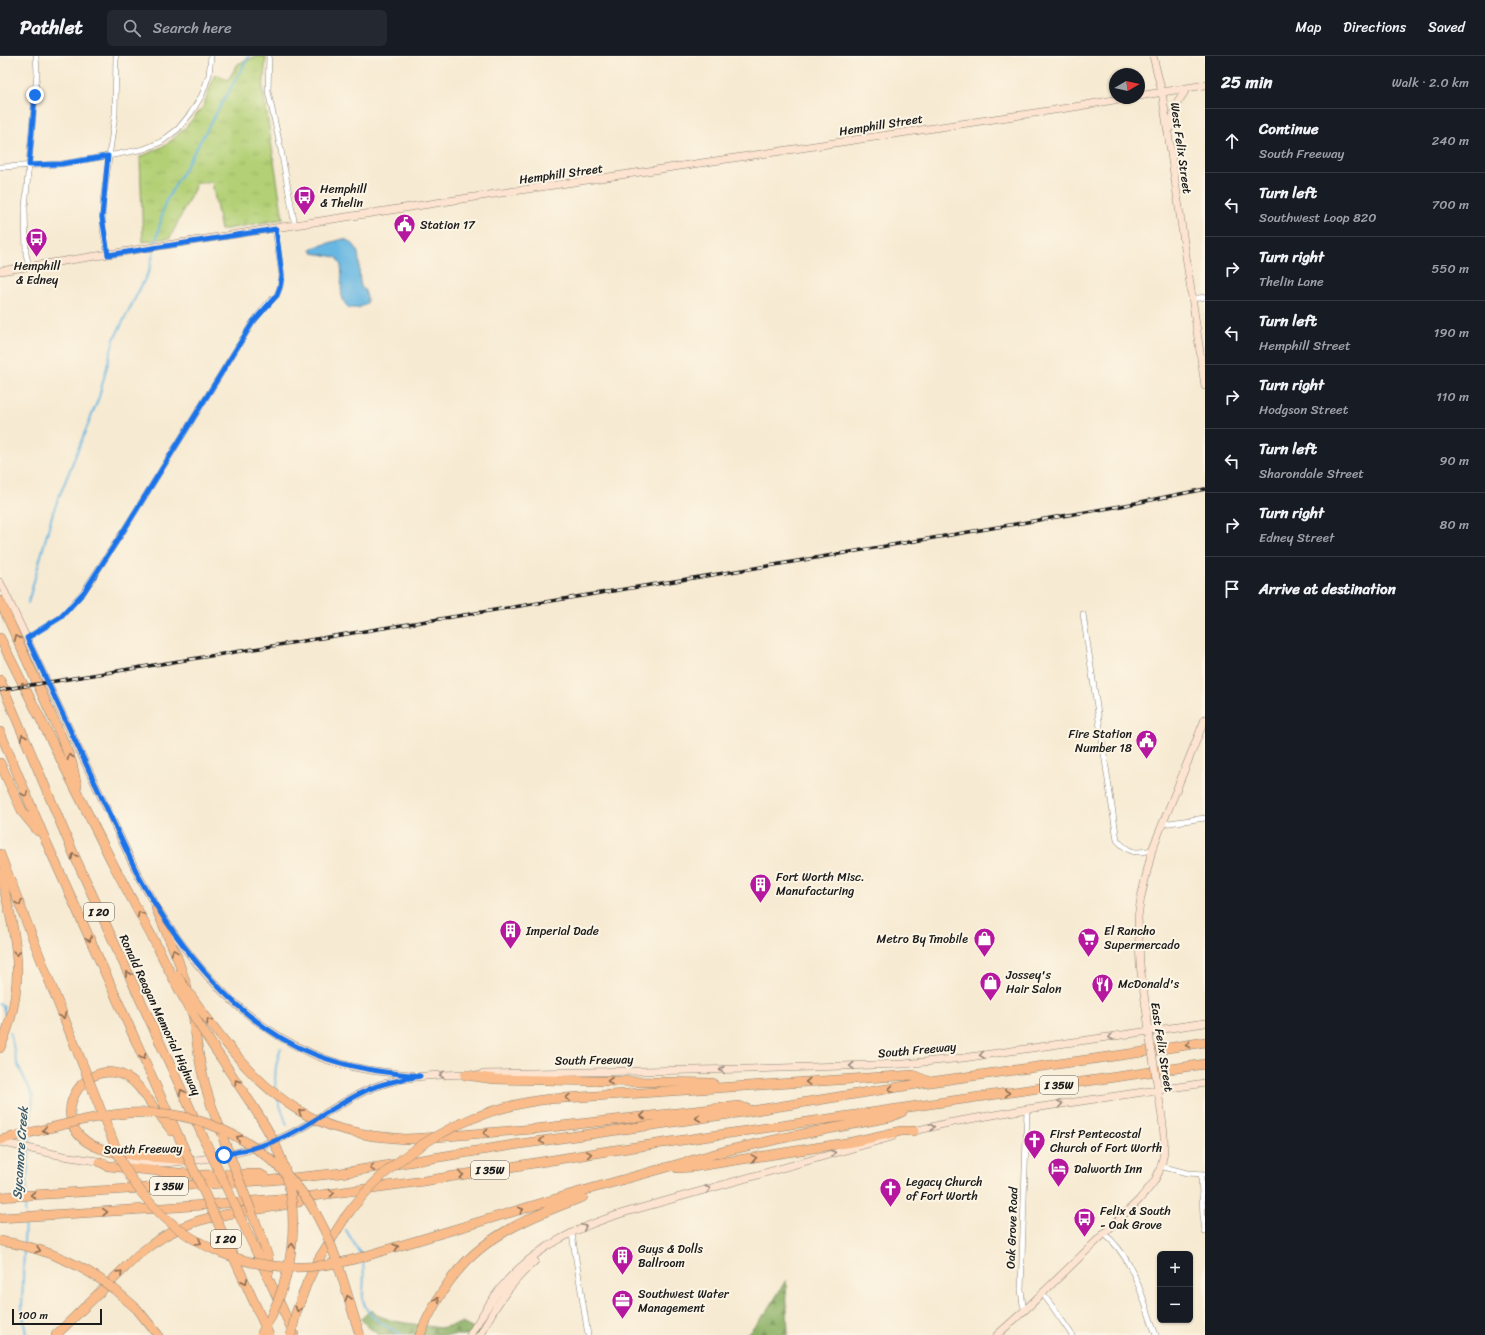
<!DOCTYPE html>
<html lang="en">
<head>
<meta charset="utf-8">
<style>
	body { margin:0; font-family:Sriracha,sans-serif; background:#242831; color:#f1f3f6 }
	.controls { position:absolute; right:12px; bottom:12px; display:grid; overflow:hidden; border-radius:6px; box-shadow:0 1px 3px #0004 }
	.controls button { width:36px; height:36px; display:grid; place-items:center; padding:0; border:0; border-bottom:1px solid #363941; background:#171b24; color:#f1f3f6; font:20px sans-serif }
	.compass { position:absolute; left:1109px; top:12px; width:36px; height:36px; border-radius:50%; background:#171b24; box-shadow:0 1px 3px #0004; rotate:81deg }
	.scale { position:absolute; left:12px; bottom:10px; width:90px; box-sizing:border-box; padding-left:4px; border:2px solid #1c1c1c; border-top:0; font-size:11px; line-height:14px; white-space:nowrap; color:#1c1c1c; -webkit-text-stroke:3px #fcf5e5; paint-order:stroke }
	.stop { position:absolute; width:12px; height:12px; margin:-9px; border:3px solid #1a73e8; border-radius:50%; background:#fff }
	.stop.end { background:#1a73e8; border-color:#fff; box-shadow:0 1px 4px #0008 }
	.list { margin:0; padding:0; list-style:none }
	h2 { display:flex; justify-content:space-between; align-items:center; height:52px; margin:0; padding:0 16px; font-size:17px }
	h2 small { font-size:13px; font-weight:400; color:#9ea1a6 }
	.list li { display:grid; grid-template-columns:26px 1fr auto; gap:12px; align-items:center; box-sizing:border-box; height:64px; padding:0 16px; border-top:1px solid #363941 }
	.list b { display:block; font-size:15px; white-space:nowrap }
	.list p { margin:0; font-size:13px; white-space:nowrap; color:#9ea1a6 }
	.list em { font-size:13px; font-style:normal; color:#9ea1a6 }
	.icon { flex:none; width:22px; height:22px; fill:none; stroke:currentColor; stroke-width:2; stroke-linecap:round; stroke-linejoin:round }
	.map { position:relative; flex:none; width:1205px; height:1279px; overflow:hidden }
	header { display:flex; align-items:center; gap:24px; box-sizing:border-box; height:56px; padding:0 20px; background:#171b24; border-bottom:1px solid #363941 }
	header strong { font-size:19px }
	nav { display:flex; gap:22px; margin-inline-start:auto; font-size:14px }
	.search { width:280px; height:36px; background:#242831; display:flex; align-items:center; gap:10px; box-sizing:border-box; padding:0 14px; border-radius:6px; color:#9ea1a6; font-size:15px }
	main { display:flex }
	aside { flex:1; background:#171b24 }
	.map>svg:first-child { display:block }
</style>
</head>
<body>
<header>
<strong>Pathlet</strong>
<div class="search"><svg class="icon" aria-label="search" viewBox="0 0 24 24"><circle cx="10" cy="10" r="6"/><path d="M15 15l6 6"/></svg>Search here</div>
<nav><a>Map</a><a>Directions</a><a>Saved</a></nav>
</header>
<main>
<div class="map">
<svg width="1205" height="1279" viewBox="0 0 1205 1279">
	<defs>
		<pattern id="grass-tufts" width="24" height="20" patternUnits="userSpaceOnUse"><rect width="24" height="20" fill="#b3d076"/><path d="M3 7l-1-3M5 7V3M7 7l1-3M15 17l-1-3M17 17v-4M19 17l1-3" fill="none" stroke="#99b266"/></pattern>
		<pattern id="forest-firs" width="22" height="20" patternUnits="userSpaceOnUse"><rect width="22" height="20" fill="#8eb267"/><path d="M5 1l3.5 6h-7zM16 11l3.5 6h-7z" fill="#739054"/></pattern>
	</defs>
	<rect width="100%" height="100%" fill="#fcf5e5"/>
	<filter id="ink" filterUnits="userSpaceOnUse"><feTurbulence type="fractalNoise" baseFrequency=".025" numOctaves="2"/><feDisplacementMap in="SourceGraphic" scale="8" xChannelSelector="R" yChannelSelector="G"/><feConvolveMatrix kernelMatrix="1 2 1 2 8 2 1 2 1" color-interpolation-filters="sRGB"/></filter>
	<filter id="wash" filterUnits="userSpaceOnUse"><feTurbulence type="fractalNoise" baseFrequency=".012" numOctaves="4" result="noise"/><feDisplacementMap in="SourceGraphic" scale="16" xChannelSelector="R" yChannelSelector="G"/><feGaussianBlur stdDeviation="0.9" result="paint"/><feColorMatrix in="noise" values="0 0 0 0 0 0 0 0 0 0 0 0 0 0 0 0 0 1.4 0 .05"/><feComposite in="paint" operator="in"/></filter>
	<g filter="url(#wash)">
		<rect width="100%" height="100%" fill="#f7ead2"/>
		<path fill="url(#grass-tufts)" stroke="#687649" d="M257 0H266L263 33 283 163 221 174 212 126 197 127 170 182 143 186 140 101 166 89 186 71 203 51 215 18 228 24 238 8Z"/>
		<path fill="url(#forest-firs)" stroke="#556742" d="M786 1224 788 1279H746L768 1254Z
			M371 1254 377 1259 393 1265 440 1272 462 1267 485 1279H379L367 1270 361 1263Z"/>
		<path fill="#68b7e2" stroke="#426a7f" d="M343 183C366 188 356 214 361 230 362 233 363 231 365 235 367 239 367 244 367 248L358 252H349C333 239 349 212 336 201L313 197 311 195 312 192Z"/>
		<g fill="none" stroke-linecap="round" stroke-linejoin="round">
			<path stroke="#68b7e2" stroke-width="2" d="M155 189 165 147 249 0
				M28 547 53 456 99 341 114 283 149 215 154 194
				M0 948 3 950 6 962
				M10 976 17 1007 33 1040 30 1073
				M276 1034C274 1020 276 1005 281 992
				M278 1044 287 1069
				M26 1137 30 1080
				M25 1157 26 1141
				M346 1174 361 1199
				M24 1187 25 1163
				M24 1193 22 1253 26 1279
				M362 1203C365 1213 364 1224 363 1235 360 1260 384 1268 402 1279"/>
		</g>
	</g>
	<g filter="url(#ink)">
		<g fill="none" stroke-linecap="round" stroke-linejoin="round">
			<defs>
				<path id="street" d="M269 0 268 35 281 94 295 170
					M0 111 61 108 108 100 144 93 161 86 178 73 191 57 202 39 209 19 211 0
					M108 199 103 174V145L115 58 116 0
					M29 210 26 198 25 152 37 16 36 0
					M1192 243 1205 241
					M1083 558 1117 784C1129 797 1135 798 1152 794
					M27 582 61 561 84 535 124 474 253 266 267 248 277 239 280 231 282 220 275 173
					M1162 768 1205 762
					M1160 1110 1187 1117 1205 1118
					M1201 1118 1203 1160 1205 1175
					M1103 1177C1134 1200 1143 1245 1156 1279
					M572 1178 588 1279
					M1042 1237 1052 1250 1072 1279
					M1025 1254 1023 1249 1021 1234 1027 1053"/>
				<path id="secondary" d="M1153 0 1162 36 1205 330
					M1139 40 1205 29
					M1169 74 1176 49 1187 32
					M0 215 468 142 1074 51 1125 42
					M0 526 138 819C178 893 234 964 313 998 344 1012 379 1016 411 1019
					M1150 981 1140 909 1138 861 1141 841 1152 794 1205 663
					M482 1018 749 1013 904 1008 963 1002 1205 967
					M910 1076 948 1067 1027 1053 1205 1027
					M0 1086 63 1100 104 1106
					M118 1106C170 1110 231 1103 279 1083 311 1070 339 1045 372 1032 403 1019 437 1019 470 1018
					M470 1279C480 1263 489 1247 500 1233 530 1194 577 1171 623 1157L892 1081
					M481 1279C493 1251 512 1226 535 1205
					M997 1279 1025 1254 1139 1144C1144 1137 1151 1131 1155 1124 1172 1096 1161 1060 1157 1029"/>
				<path id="highway" d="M0 545 61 680 72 707 77 730
					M0 582 113 808 158 892
					M0 624 75 801 205 1085
					M0 676 45 783 182 1088
					M0 707 23 757 38 775
					M0 798 49 924
					M0 818C17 882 28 928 0 992
					M156 852 177 901 187 931
					M193 958C196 980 198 1002 204 1024 208 1042 215 1060 222 1077
					M465 1019 494 1023 713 1027
					M550 1043 913 1019 930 1026
					M172 1075C164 1064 155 1054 148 1043 142 1036 138 1028 130 1023 88 996 46 1058 87 1086 111 1102 157 1100 185 1104
					M350 1075 373 1080 405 1083 424 1082 534 1073 739 1050 750 1054
					M0 1084 16 1080
					M100 1106 108 1110 199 1119 260 1118 265 1121
					M677 1112 693 1111 852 1086 901 1075H914
					M0 1141 272 1124 341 1117 513 1089 751 1055 930 1026 1143 996 1205 986
					M0 1162 178 1151 313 1140 424 1125 608 1095 1205 1008
					M262 1183 268 1201 269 1216
					M256 1195 294 1278
					M359 1202 572 1138 725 1095 792 1080 891 1061 902 1056
					M307 1227 317 1206 344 1163
					M114 1233 137 1253 158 1279
					M56 1279 138 1199C192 1153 235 1160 299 1146
					M420 1279C456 1194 500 1172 583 1141"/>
			</defs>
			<use href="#street" stroke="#8a8377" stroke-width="6"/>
			<use href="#secondary" stroke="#8a8377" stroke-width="8"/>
			<use href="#highway" stroke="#8a8377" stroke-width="10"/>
			<use href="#street" stroke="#fff" stroke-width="5"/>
			<use href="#secondary" stroke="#fde4d0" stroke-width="7"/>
			<use href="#highway" stroke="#f9bc8a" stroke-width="9"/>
			<defs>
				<path id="rail" d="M0 634 774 509 1121 450 1205 433"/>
			</defs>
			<use href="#rail" stroke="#1c1c1c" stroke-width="3.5"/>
			<use href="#rail" stroke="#fcf5e5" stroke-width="2" stroke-dasharray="6" stroke-linecap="butt"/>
			<defs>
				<path id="secondary-bridge" d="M1150 984 1157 1027"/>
				<path id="highway-bridge" d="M158 892C167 910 176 929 186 946 197 966 210 986 223 1005 239 1031 258 1055 272 1082 305 1146 297 1219 261 1279
					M177 920C217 976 257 1040 324 1067 332 1071 341 1073 350 1075
					M49 924 121 1105C169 1194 263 1229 359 1202
					M16 1080C53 1072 91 1060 129 1057 211 1051 289 1099 324 1173 340 1206 348 1244 360 1279
					M223 1082 262 1183
					M205 1085 256 1195
					M182 1088 269 1279
					M344 1163C392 1096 468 1052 550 1043
					M0 1185C41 1191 81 1208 114 1233
					M291 1279 296 1257 307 1227"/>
			</defs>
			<use href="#secondary-bridge" stroke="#8a8377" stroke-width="8" stroke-linecap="butt"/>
			<use href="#highway-bridge" stroke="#8a8377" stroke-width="10" stroke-linecap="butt"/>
			<use href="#secondary-bridge" stroke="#fde4d0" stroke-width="7"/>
			<use href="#highway-bridge" stroke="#f9bc8a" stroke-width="9"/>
		</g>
		<defs><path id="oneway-chevron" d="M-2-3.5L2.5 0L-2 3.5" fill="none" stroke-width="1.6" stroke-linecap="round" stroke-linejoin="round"/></defs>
		<g stroke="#8a6c53">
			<use href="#oneway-chevron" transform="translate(17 582) rotate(-114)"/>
			<use href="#oneway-chevron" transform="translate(23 629) rotate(-116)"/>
			<use href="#oneway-chevron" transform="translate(23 681) rotate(-112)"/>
			<use href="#oneway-chevron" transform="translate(70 701) rotate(-112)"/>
			<use href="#oneway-chevron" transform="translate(25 738) rotate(68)"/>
			<use href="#oneway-chevron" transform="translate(74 800) rotate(-114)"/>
			<use href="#oneway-chevron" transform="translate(19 847) rotate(69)"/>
			<use href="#oneway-chevron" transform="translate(140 858) rotate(-118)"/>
			<use href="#oneway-chevron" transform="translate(89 883) rotate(66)"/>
			<use href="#oneway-chevron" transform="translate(174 896) rotate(-111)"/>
			<use href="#oneway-chevron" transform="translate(17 897) rotate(87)"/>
			<use href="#oneway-chevron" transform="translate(128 918) rotate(-115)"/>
			<use href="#oneway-chevron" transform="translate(63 960) rotate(69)"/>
			<use href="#oneway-chevron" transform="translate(209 965) rotate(-125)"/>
			<use href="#oneway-chevron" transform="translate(1188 989) rotate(170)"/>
			<use href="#oneway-chevron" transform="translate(143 1001) rotate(66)"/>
			<use href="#oneway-chevron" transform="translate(610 1025) rotate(-179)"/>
			<use href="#oneway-chevron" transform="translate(237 1026) rotate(-124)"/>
			<use href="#oneway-chevron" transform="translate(808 1026) rotate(176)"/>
			<use href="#oneway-chevron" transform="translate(891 1033) rotate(171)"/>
			<use href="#oneway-chevron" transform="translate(182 1036) rotate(-115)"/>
			<use href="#oneway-chevron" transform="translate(1007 1037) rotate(-8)"/>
			<use href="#oneway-chevron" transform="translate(568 1042) rotate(176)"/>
			<use href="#oneway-chevron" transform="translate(301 1056) rotate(-149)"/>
			<use href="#oneway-chevron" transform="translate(643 1060) rotate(174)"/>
			<use href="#oneway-chevron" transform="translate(698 1062) rotate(172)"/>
			<use href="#oneway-chevron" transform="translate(45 1074) rotate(167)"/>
			<use href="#oneway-chevron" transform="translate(486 1077) rotate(175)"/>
			<use href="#oneway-chevron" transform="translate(239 1082) rotate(-151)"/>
			<use href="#oneway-chevron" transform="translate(542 1085) rotate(171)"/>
			<use href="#oneway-chevron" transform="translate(589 1098) rotate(-9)"/>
			<use href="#oneway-chevron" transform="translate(754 1102) rotate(-9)"/>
			<use href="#oneway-chevron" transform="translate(372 1112) rotate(171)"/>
			<use href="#oneway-chevron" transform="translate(461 1119) rotate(-9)"/>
			<use href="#oneway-chevron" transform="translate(332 1137) rotate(-7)"/>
			<use href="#oneway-chevron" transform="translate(33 1139) rotate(177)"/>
			<use href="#oneway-chevron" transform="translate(521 1154) rotate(-17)"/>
			<use href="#oneway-chevron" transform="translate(105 1156) rotate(-4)"/>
			<use href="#oneway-chevron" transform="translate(199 1186) rotate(30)"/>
			<use href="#oneway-chevron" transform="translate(292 1190) rotate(-83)"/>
			<use href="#oneway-chevron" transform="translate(396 1191) rotate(-17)"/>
			<use href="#oneway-chevron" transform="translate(38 1194) rotate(17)"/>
			<use href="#oneway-chevron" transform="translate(120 1217) rotate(-44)"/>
			<use href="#oneway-chevron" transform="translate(245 1225) rotate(65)"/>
			<use href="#oneway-chevron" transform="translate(348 1242) rotate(-107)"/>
			<use href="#oneway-chevron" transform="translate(437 1244) rotate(-60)"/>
			<use href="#oneway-chevron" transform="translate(298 1253) rotate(107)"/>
		</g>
		<g stroke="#988a7f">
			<use href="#oneway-chevron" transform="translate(1111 981) rotate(172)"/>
			<use href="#oneway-chevron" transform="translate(982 999) rotate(172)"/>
			<use href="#oneway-chevron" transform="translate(852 1010) rotate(178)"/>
			<use href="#oneway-chevron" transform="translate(722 1014) rotate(179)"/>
			<use href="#oneway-chevron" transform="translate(442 1019) rotate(178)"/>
			<use href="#oneway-chevron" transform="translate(1060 1048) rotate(-9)"/>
			<use href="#oneway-chevron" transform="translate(932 1071) rotate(-14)"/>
			<use href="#oneway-chevron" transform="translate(833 1097) rotate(-16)"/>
			<use href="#oneway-chevron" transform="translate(708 1133) rotate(-16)"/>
			<use href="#oneway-chevron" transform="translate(584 1171) rotate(-25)"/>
		</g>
	</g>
	<g fill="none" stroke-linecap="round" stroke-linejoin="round" filter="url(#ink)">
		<path stroke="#1a73e8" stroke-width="5" d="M35 39 29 109 61 108 108 100 102 161 108 199 276 173 282 220 280 231 277 239 253 266 124 474 84 536 61 561 27 582 138 819C177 889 238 970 316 999 349 1012 384 1017 420 1020 403 1023 387 1026 372 1032 342 1044 317 1065 288 1079 268 1089 246 1094 224 1099"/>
	</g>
	<defs>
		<symbol id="bus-pin" viewBox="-11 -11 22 30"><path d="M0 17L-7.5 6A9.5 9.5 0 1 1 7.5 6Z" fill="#b5179e" stroke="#fcf5e5"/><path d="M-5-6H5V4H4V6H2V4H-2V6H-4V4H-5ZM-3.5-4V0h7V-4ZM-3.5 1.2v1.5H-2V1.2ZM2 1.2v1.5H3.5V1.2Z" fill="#fff"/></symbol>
		<symbol id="civic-pin" viewBox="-11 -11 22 30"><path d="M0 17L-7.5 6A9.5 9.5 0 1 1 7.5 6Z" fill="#b5179e" stroke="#fcf5e5"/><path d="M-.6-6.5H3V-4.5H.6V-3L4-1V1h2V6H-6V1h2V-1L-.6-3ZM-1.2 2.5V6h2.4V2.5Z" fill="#fff"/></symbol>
		<symbol id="building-pin" viewBox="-11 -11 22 30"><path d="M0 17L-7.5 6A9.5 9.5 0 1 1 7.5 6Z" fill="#b5179e" stroke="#fcf5e5"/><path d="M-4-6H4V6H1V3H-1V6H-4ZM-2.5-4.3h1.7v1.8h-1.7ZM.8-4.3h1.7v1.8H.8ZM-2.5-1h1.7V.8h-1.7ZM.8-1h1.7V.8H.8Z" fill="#fff"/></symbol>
		<symbol id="supermarket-pin" viewBox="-11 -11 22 30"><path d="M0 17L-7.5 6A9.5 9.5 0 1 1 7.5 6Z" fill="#b5179e" stroke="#fcf5e5"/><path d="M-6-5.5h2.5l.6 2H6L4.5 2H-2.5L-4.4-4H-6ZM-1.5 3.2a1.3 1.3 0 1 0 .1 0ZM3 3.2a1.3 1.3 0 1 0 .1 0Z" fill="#fff"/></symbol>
		<symbol id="shop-pin" viewBox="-11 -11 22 30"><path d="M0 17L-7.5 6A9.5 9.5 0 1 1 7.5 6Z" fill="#b5179e" stroke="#fcf5e5"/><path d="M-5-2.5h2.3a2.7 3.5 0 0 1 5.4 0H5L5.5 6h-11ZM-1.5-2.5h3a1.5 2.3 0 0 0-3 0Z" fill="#fff"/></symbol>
		<symbol id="restaurant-pin" viewBox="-11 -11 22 30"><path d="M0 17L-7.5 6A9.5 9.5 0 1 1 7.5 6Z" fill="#b5179e" stroke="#fcf5e5"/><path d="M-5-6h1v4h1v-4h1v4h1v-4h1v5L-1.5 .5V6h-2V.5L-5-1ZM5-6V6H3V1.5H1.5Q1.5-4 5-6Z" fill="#fff"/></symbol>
		<symbol id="church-pin" viewBox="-11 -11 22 30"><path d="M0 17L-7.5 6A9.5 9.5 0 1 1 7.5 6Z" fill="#b5179e" stroke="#fcf5e5"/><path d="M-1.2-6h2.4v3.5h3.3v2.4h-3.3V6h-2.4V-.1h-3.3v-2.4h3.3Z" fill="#fff"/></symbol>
		<symbol id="hotel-pin" viewBox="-11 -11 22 30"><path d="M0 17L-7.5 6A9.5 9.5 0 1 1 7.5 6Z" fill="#b5179e" stroke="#fcf5e5"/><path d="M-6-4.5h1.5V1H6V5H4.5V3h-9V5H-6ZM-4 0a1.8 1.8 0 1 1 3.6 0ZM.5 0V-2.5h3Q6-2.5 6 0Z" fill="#fff"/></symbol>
		<symbol id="office-pin" viewBox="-11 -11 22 30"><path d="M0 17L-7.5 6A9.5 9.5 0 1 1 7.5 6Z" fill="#b5179e" stroke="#fcf5e5"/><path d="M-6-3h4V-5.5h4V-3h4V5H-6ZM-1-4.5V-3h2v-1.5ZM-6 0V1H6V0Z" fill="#fff"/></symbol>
	</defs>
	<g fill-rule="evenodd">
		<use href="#bus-pin" x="292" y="128" width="25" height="34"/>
		<use href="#civic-pin" x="392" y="156" width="25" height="34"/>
		<use href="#bus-pin" x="24" y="170" width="25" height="34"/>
		<use href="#civic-pin" x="1134" y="672" width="25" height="34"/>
		<use href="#building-pin" x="748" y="816" width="25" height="34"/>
		<use href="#building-pin" x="498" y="862" width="25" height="34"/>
		<use href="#supermarket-pin" x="1076" y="870" width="25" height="34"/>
		<use href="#shop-pin" x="972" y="870" width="25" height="34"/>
		<use href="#shop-pin" x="978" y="914" width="25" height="34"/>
		<use href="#restaurant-pin" x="1090" y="916" width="25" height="34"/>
		<use href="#church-pin" x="1022" y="1072" width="25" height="34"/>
		<use href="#hotel-pin" x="1046" y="1100" width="25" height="34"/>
		<use href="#church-pin" x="878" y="1120" width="25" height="34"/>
		<use href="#bus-pin" x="1072" y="1150" width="25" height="34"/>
		<use href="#building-pin" x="610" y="1188" width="25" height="34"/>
		<use href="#office-pin" x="610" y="1232" width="25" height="34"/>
	</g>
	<g text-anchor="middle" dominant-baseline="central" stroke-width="4" stroke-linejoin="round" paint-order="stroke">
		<g fill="#fcf5e5" stroke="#5f5d58" stroke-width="1">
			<rect x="84" y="847" width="30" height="18" rx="3"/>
			<rect x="1040" y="1020" width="38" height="18" rx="3"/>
			<rect x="471" y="1105" width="38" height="18" rx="3"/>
			<rect x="150" y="1121" width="38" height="18" rx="3"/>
			<rect x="211" y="1174" width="30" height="18" rx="3"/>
		</g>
		<g font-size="11" font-weight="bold" fill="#1c1c1c">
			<text x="99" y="856">I 20</text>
			<text x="1059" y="1029">I 35W</text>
			<text x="490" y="1114">I 35W</text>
			<text x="169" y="1130">I 35W</text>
			<text x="226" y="1183">I 20</text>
		</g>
		<g font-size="12" fill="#1c1c1c" stroke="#fcf5e5">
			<text transform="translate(881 69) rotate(-9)">Hemphill Street</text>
			<text transform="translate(1181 92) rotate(82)">West Felix Street</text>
			<text transform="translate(561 118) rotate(-8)">Hemphill Street</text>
			<text transform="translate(160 959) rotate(65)">Ronald Reagan Memorial Highway</text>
			<text transform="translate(1162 991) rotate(81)">East Felix Street</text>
			<text transform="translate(917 994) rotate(-5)">South Freeway</text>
			<text transform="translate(594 1004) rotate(-1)">South Freeway</text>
			<text transform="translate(143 1093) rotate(-1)">South Freeway</text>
			<text transform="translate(1012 1172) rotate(-88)">Oak Grove Road</text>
		</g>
		<g font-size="12" fill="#1c1c1c" stroke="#fcf5e5" text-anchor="start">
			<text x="320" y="133">Hemphill<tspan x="320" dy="14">&amp; Thelin</tspan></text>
			<text x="420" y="169">Station 17</text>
			<text x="37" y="210" text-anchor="middle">Hemphill<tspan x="37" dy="14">&amp; Edney</tspan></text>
			<text x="1132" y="678" text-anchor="end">Fire Station<tspan x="1132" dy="14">Number 18</tspan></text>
			<text x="776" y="821">Fort Worth Misc.<tspan x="776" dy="14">Manufacturing</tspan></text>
			<text x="526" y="875">Imperial Dade</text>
			<text x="1104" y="875">El Rancho<tspan x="1104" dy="14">Supermercado</tspan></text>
			<text x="968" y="883" text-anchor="end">Metro By Tmobile</text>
			<text x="1006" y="919">Jossey's<tspan x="1006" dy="14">Hair Salon</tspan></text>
			<text x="1118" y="928">McDonald's</text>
			<text x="1050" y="1078">First Pentecostal<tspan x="1050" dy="14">Church of Fort Worth</tspan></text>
			<text x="1074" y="1113">Dalworth Inn</text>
			<text x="906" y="1126">Legacy Church<tspan x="906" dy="14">of Fort Worth</tspan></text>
			<text x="1100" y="1155">Felix &amp; South<tspan x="1100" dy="14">- Oak Grove</tspan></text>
			<text x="638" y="1193">Guys &amp; Dolls<tspan x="638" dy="14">Ballroom</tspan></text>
			<text x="638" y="1238">Southwest Water<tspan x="638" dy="14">Management</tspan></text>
		</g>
		<g font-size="13" font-style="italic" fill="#3a5a6b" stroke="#fcf5e5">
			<text transform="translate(20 1097) rotate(-86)">Sycamore Creek</text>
		</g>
	</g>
</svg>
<div class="controls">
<button>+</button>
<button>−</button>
</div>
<svg class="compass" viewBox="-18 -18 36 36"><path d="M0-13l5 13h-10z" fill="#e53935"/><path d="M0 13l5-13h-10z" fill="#9ea1a6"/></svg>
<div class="scale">100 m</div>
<div class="stop" style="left:224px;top:1099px"></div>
<div class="stop end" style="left:35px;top:39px"></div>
</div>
<aside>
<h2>25 min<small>Walk · 2.0 km</small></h2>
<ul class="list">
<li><svg class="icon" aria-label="ahead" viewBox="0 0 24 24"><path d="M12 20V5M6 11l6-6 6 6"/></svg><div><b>Continue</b><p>South Freeway</p></div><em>240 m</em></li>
<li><svg class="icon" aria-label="left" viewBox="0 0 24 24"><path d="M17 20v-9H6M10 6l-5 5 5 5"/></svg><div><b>Turn left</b><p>Southwest Loop 820</p></div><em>700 m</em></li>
<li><svg class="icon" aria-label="right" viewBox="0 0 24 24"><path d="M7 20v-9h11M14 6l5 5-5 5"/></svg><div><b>Turn right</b><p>Thelin Lane</p></div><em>550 m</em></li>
<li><svg class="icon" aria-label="left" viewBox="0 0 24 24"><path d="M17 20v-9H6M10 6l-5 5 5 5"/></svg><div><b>Turn left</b><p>Hemphill Street</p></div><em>190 m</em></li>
<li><svg class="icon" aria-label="right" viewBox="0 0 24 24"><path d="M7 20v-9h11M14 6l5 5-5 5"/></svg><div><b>Turn right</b><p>Hodgson Street</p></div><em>110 m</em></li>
<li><svg class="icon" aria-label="left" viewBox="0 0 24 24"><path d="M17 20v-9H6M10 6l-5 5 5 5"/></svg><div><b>Turn left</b><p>Sharondale Street</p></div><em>90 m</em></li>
<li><svg class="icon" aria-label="right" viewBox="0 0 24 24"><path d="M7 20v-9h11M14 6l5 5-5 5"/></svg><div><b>Turn right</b><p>Edney Street</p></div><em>80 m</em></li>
<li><svg class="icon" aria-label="arrive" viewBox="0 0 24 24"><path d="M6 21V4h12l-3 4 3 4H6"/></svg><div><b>Arrive at destination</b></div></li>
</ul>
</aside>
</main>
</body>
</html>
